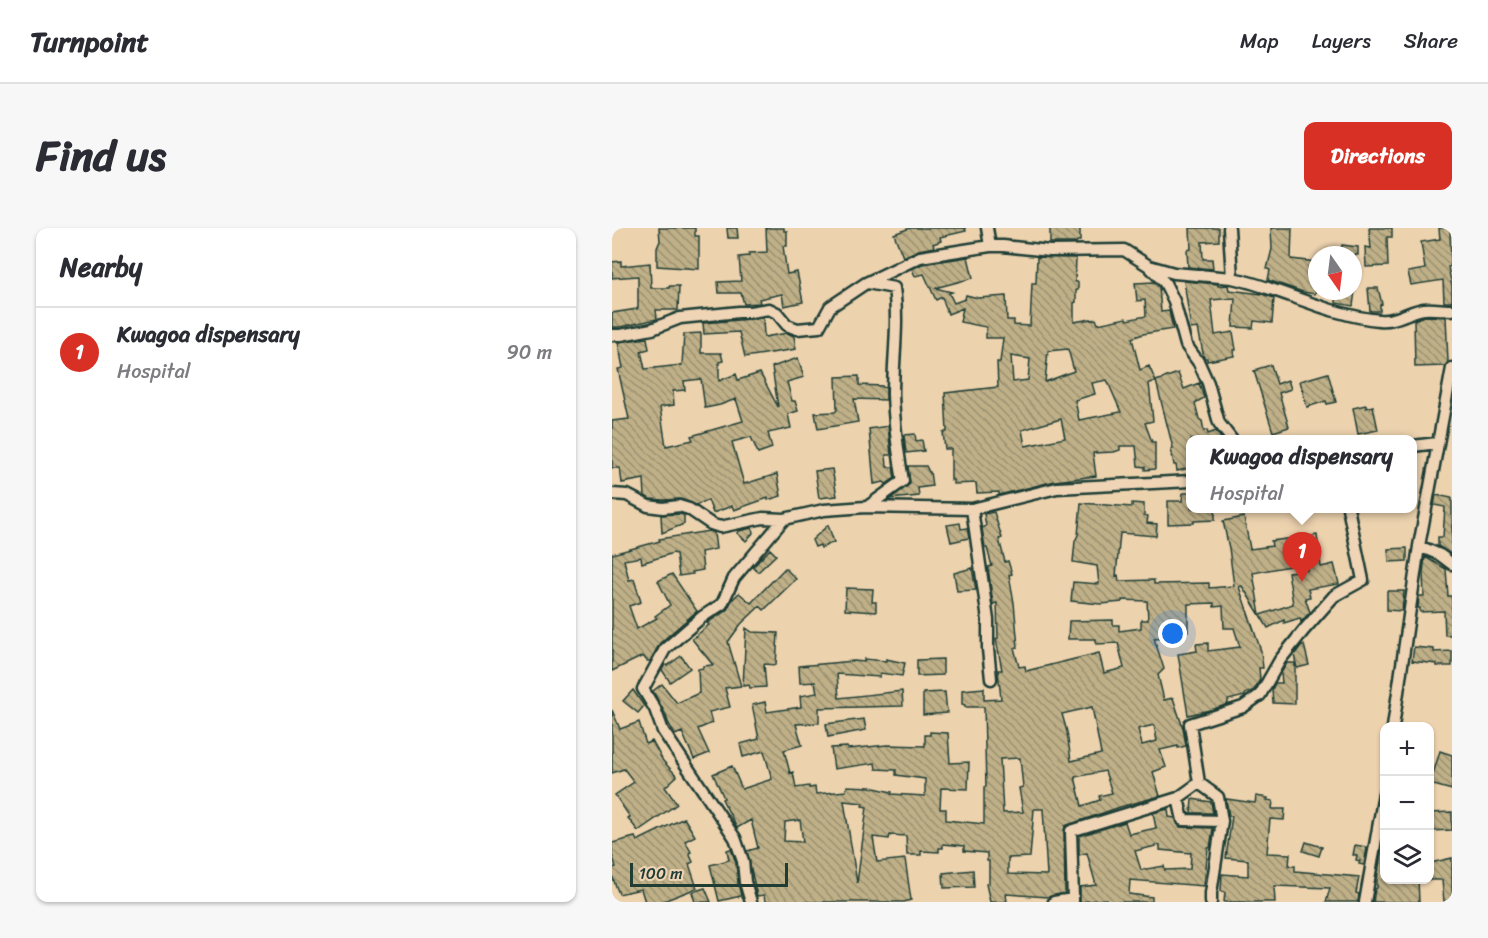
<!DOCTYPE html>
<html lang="en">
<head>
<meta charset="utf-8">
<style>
	body { margin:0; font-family:Sriracha,sans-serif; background:#f7f7f7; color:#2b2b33 }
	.controls { position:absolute; right:18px; bottom:18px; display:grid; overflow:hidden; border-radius:12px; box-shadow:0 2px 4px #0004 }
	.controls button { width:54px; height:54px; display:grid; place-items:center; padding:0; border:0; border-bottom:2px solid #e1e1e2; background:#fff; color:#2b2b33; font:30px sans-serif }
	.compass { position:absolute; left:696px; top:18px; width:54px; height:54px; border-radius:50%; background:#fff; box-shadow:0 2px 4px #0004; rotate:166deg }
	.scale { position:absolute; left:18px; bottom:15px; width:158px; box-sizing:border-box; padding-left:6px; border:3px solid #1f3d34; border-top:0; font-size:16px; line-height:21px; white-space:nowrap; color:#1f3d34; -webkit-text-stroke:4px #efd4b6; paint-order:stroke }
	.you { position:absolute; left:561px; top:406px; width:21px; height:21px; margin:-15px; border:4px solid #fff; border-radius:50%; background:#1a73e8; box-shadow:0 0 0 9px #1a73e833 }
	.badge { display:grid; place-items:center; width:39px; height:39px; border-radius:50%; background:#d93025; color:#fff; font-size:20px; font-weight:700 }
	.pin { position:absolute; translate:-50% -50px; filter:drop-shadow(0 2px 3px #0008) }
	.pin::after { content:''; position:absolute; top:32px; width:21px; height:18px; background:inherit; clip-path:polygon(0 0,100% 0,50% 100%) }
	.popup { position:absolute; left:574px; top:207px; width:231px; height:78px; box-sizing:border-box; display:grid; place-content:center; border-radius:12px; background:#fff; filter:drop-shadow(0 2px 4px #0005); font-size:20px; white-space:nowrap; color:#7c7c81 }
	.popup b { font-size:22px; color:#2b2b33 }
	.popup::after { content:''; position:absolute; left:50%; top:100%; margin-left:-12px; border:12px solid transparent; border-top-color:#fff }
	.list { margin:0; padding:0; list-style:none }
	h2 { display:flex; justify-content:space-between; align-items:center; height:78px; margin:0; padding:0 24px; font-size:26px }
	h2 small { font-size:20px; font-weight:400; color:#7c7c81 }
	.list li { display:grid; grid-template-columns:39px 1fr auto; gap:18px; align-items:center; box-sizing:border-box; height:90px; padding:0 24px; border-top:2px solid #e1e1e2 }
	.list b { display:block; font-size:22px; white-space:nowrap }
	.list p { margin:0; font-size:20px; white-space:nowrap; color:#7c7c81 }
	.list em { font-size:20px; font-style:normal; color:#7c7c81 }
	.icon { flex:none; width:33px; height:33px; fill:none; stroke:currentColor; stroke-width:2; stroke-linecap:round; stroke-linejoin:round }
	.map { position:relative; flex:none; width:840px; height:674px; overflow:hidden; border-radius:12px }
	header { display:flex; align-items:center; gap:36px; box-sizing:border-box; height:84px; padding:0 30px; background:#fff; border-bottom:2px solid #e1e1e2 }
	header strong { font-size:28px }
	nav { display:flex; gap:33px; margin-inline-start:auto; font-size:21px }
	.intro { display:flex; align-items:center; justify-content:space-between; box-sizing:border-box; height:144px; padding:0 36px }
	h1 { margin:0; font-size:42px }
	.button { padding:15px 27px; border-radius:12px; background:#d93025; color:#fff; font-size:21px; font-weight:700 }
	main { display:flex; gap:36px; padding:0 36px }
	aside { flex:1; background:#fff; border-radius:12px; box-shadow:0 2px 4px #0004 }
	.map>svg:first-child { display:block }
</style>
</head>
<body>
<header>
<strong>Turnpoint</strong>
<nav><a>Map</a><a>Layers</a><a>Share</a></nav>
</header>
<div class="intro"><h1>Find us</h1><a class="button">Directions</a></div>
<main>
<aside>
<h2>Nearby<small></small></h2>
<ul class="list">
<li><span class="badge">1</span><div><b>Kwagoa dispensary</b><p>Hospital</p></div><em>90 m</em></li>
</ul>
</aside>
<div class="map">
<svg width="840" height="674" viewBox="0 0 840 674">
	<defs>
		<pattern id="building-back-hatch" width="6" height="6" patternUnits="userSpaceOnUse" patternTransform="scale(1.5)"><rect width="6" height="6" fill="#bfb088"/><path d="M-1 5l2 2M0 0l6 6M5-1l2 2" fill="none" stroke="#9b9070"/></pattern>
	</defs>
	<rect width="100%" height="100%" fill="#edd2ae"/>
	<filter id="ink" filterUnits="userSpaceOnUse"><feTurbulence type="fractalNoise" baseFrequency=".0167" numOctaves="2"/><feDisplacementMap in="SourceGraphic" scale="12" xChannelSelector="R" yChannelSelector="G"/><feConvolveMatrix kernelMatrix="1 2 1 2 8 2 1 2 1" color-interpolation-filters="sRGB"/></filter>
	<g filter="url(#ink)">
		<path fill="url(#building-back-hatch)" stroke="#1f3d34" stroke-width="1.5" fill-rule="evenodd" d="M47 0H83V8H87V41L45 38V20L48 13Z
			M115 0H125L126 10H116Z
			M154 0H172V3H175V18H171L175 46 185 44 191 74 172 78 170 66 147 71 148 75 132 76 129 65H107L106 54 129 53 127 29 137 28V25L155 24Z
			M298 0H353L354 3 328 9 329 13 321 16 322 19 307 22 291 29 282 6Z
			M438 0H468V13H465L464 15H438Z
			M578 0H607V13L590 14 591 31H600L601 41 576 39 575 22 579 21Z
			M659 0H680L679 31 705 34V59L703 66 691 64 656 52 658 42 655 41 660 21Z
			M757 0H780V9H775L776 38 754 39 753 19 759 20Z
			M827 0H838L839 38 836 39 840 58V74H832L831 52 799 57 796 44 813 41 809 14 828 11Z
			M730 17 746 19V27L728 26Z
			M356 29 361 50 323 60 340 64 337 65 342 75 353 71 354 67 366 70 394 68 395 92H402V97L418 98 420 55H424L425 29 464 30 463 54H466V62H464V74L462 75V94L479 91V92L484 91 486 96 514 90 515 92 534 88 533 72 525 73 523 55 542 54 547 59 549 84 557 83 561 101 531 106 520 110 528 142 537 138 544 154 537 155 541 193 533 195 540 214H543V241L533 242V239L526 238 524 218H508V222L502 224 481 225 484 248 443 253 387 267V264L365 265 364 255 341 256V252H339V221H333L331 204H335L333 165 386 159 385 134H388L391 110H374V99L348 94 351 80 336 86 330 69 324 72 312 46 303 48 300 41 310 36ZM456 121 462 143 433 154 436 123ZM399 128 418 131 416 152 401 154ZM495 152 509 184 467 192 463 172 483 166 480 155ZM449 191 453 210 413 218 410 202Z
			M9 33V38L38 35 39 60H57V58H67L66 82H44L45 91 8 99H0V85L25 81 26 79V48L0 50V34Z
			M572 53 606 56V58L616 57 617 62 650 66 662 70 660 95 642 93 641 100 621 99 623 70 599 72 603 107 621 104 624 122H621L622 128 595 133V130H592L586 100 579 101Z
			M756 60H766L770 76 768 77V83H758Z
			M725 63H743L741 78 724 75Z
			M813 88 834 89 836 134 833 138 803 139 802 92Z
			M151 90 152 109 175 105 182 108 184 121 133 129 127 104 92 106 91 95Z
			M89 105V125H109L111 133 107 134V153L124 146 126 152 148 145 166 179 160 139 186 130 192 149 175 154 180 173H183L186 183 176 186 179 200 156 205 160 220 146 225 139 209 120 214 132 256 165 246 169 268 156 272V270L122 282 120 278 101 285 96 272 84 277 69 271 51 272 38 271 33 268 32 251 10 255 8 240H0V193L17 191 6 141 11 140 6 114 35 110 37 121 29 123 33 141 70 137 72 106ZM89 151 93 180 108 177 124 171 131 193 79 208 81 212 54 218 48 179 62 177 61 163 73 162 72 153Z
			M659 137 665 156 676 152 679 161 667 165 677 199 661 204 642 143 645 142V141Z
			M566 145 572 161 587 155 592 170 583 175 587 191 590 193 592 203 595 202 596 206 604 203 610 212H579V238H577L578 240 565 243 564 237H562L559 221 561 220 544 153Z
			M716 145 724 174 715 176 714 173 695 179 688 153Z
			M247 148V157L270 158V159L274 160V172L242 171 246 194 206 201 203 185 223 184 225 182 224 149Z
			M754 177V180L761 178 766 202 746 206 741 180Z
			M276 198 279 227H274L275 239H281L283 250 274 256 272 254 262 256 257 201Z
			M303 206 304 213 310 212 312 223 294 225 292 207Z
			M296 238H314L317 244H318L320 258 306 260 307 268 278 271 298 256Z
			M220 241 225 268 207 270 203 243Z
			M571 265H579V280H603V292L582 293V295L556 296V273H570Z
			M824 267 840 270V327L826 318V309H831L833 279 822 277Z
			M469 275 520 279V275L532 276V287L536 288 535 295 545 296 544 308 508 305 504 348 506 347 507 353 542 352V356L597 355V360L622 358 617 320 611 293 632 289 638 321 660 318 659 313 705 307 709 339 722 336 727 356 696 361 698 369 693 370 698 384 689 394 688 390 672 395V392L656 400 630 358 627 359 649 423 651 440H647L648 451 642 462 633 466V468L616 472V476L602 481 576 487 566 426 585 423 584 416 596 415V423L628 419 622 400H612L611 378 602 379V375L576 376V404H557V409L542 410 552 441 546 447 552 472 561 470 571 500 574 518 566 520V518L548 522 554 539 541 544 548 568 508 579 453 598 452 603 453 665 436 669 394 666 395 674H378L374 656 377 655V633H375V625L352 623V618L331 616V620H327V624L309 623V627H295L294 608 278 607 277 611 261 609 265 634 293 631 299 672 292 674H153L152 667 145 668 135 623 146 620 139 592 125 600 110 571 112 570 101 546 120 538 130 561 160 551 152 523 131 529 128 516 147 511 140 477 153 474 155 484 189 479 188 468 205 465 203 454 188 455 187 438 242 433 252 434V431L274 433V431L293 435 290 448 268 445V449L225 446 227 470 290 463 291 478 207 480V495L184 496 190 517 172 522 178 545 181 544 184 560 197 558V560L203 559 204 566 234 563 235 558 258 559 280 564 279 566 313 568V551L284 547V542L264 541 263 535 222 541 219 520 235 519 236 521 275 517 313 518V507H318V504L336 505 338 535 357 534 356 561 329 560 328 581H334V592L372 596V559H374L372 479H353V477L350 476V462L372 460V472L389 471 386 442H390L384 411 386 410 385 375 381 376 376 339 380 338 375 320H373L370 300 374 298 372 286 382 284 390 310 387 311 393 334 396 333 400 346 397 347 402 375 406 419 402 420 407 439 413 438 414 443 487 425 492 445 512 440 506 415 484 416V411H456L457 393 501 392V397H507V403L529 400V392H536L535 373 510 372V374L489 376 459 373 461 354 487 356 485 338 461 334 463 313 466 307ZM692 318 695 342 676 344 681 376 648 387 641 345 678 338 675 321ZM480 479 489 526 459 533 455 504 450 486ZM542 497 545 513 530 517 526 501ZM408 530 411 559 407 560 411 584 391 585 388 531ZM493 543 500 565 487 568 488 572 470 578 463 549ZM232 573 251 575 250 578 255 579 245 655ZM422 581H431L435 647 396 646V630L418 629ZM188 592 191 614 172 613 173 594Z
			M66 286 72 287V296L50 305 49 287Z
			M348 295 349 301 355 300 357 310 339 314 335 297Z
			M216 297 222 314 209 320 208 317 203 319 200 312Z
			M140 300 141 305 134 313 125 305 127 303Z
			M97 303 102 305 104 321 89 324 91 342 80 344 81 346 67 348 64 326 61 325 30 335 29 329 12 332 17 352 22 351 29 374 17 378 25 401 45 390 43 388 58 377 46 353 60 346 85 383 48 415 38 433H35L31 428 0 443V326L48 313 47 311Z
			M795 320V333L777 334 776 321Z
			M158 321 164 327 146 344 141 339Z
			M813 329 834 341 836 368H840V407H833L832 383 808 384V380H806L807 368H812L811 345Z
			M173 340 184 351 152 382 148 378 129 396 116 414 129 458 113 460 118 479 97 484 100 495 86 501 97 525 82 531 70 504 63 507 56 494 54 487 41 463 50 456 65 475 87 465 86 441 91 440V438L101 437 80 411 97 397 95 395 115 382 120 372 127 365 139 375Z
			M360 340 364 362 345 363 342 345Z
			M234 360 261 361 260 374H264V384L233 382Z
			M775 363H792L790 383 775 382Z
			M134 400 140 404 166 405 164 437 152 436 154 459 138 460 137 457 131 458Z
			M692 417 697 437 685 440 682 427 689 418Z
			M802 419 822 421V424L840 423V438H825V436L800 433Z
			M69 428 78 440 58 454 50 442 53 436 55 438Z
			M331 431V447L305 448V432Z
			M675 435H683V476L661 475 660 462 663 455H670L669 445Z
			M21 462 32 478 26 485 11 473Z
			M333 464 335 485 311 487V465Z
			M0 482 8 501 27 494 34 516 40 513 51 533 65 548 53 559 65 576 26 603 16 590 18 589 3 567 22 554 12 541 0 545Z
			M252 491 254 502 216 509 214 496Z
			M828 523 840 527V562L818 556Z
			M644 568 656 570 655 572 661 573 660 581H673L672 592 658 591 655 625 678 626 677 638H683V643L747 649 744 665 747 666 746 674H714L718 660 662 658 663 674H612L613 664 609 663 610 646 636 648V632L614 630 620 588H617L614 571 643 575Z
			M580 571 599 574 601 585H579Z
			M556 581 557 589 563 590 568 599 601 600 598 620H596L592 658 518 652 517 666 540 669V674H495L494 671 468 674V659L484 657 475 625 467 627V608L513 594 517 606 544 600 541 585ZM548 617V622L579 625 578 641 553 642 552 638 529 642 523 623Z
			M840 584V602L818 603V585Z
			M72 590 83 608 73 613 79 624 77 625 81 634 77 636 85 660 49 674H33L29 661 7 666 0 648V640L4 639 0 627V615L23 609 25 613Z
			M694 614 710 619 707 628 691 623Z
			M743 617 755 619 752 637 747 636 748 633 744 632 745 627H741Z
			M770 619H772V651H806L807 674H761L763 661 765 660V652Z
			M119 621 124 635 126 655 129 668 107 673 98 637 117 632 115 622Z
			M840 630V674H832L830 652H818V635Z
			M361 642 362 659 332 660 331 645Z
			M93 660 99 674H83L80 664Z"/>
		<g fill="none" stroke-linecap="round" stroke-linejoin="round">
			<defs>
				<path id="minor" d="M375 0 378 18
					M617 0 620 50C669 60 718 88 767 92 784 94 797 83 812 81 821 80 831 82 840 82
					M537 38 562 45 620 50
					M255 55 282 60C287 96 281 131 281 166 282 196 286 224 291 253L255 279
					M0 107H9L40 101 68 90 127 84H138L157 81 165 85 175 97 185 101 207 99 218 79 254 55 308 29 378 18H391L438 23 512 22 537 38 553 55 562 73 574 117 587 135 596 155 607 195 620 212
					M801 218 825 215
					M0 266 15 267 36 278 51 280 67 278 77 281 99 296 108 299 151 290 172 291
					M807 318 828 327 840 336
					M379 451 376 421V392L360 281 445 260 579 253
					M781 499 807 318 840 140
					M587 555 606 569 610 593 599 665V674
					M566 570 571 592 610 593
					M461 671 459 603 566 570 587 555 578 496 631 479 648 467 668 432 692 402 722 368 751 352 736 280
					M139 674 133 654 131 633 123 610 51 503 43 481 31 461 53 421 90 389 110 376 122 350 172 291 212 282 254 279 360 281
					M442 674 461 671V674
					M753 674 772 566"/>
			</defs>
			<use href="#minor" stroke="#1f3d34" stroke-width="15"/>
			<use href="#minor" stroke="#efd4b6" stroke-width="10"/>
		</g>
	</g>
</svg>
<div class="controls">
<button>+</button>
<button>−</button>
<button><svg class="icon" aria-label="layers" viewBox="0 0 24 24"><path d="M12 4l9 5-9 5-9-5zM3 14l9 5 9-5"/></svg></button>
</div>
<svg class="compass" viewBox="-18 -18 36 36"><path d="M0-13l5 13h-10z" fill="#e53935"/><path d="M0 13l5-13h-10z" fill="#7c7c81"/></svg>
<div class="scale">100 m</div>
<div class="you"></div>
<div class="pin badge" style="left:690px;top:354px">1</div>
<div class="popup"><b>Kwagoa dispensary</b>Hospital</div>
</div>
</main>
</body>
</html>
